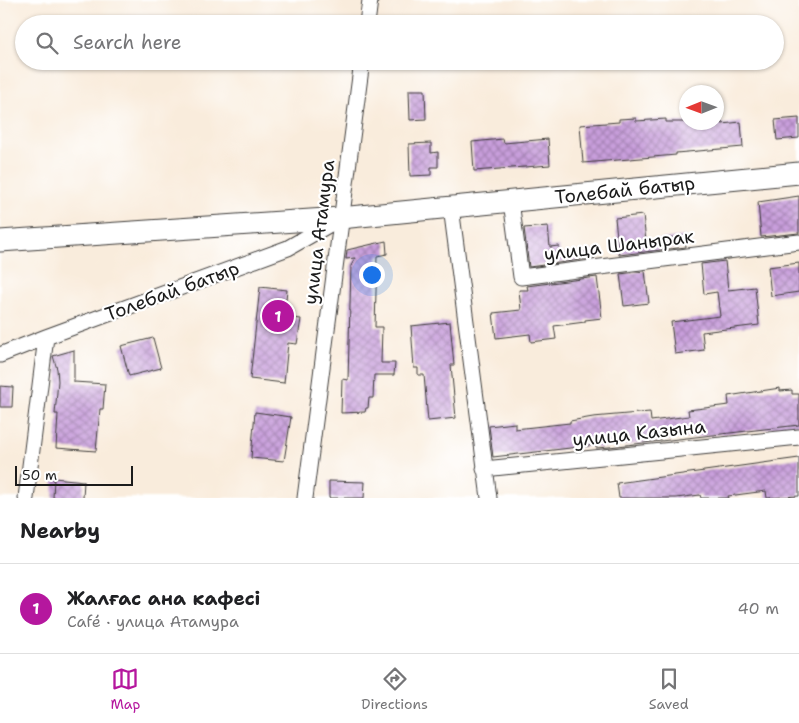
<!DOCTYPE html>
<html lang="en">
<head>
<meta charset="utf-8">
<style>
	body { margin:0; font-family:"Shantell Sans",sans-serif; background:#f6f6f6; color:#202124 }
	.compass { position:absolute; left:679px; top:85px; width:45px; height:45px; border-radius:50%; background:#fff; box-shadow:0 1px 4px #0004; rotate:269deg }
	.scale { position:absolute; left:15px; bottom:12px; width:118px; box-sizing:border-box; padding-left:5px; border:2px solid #1c1c1c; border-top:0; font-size:14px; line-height:18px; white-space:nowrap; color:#1c1c1c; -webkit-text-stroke:4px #fff; paint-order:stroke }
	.you { position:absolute; left:371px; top:274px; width:18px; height:18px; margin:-12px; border:4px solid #fff; border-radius:50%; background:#1a73e8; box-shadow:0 0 0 8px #1a73e833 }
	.badge { display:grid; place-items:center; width:32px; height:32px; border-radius:50%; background:#b5179e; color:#fff; font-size:16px; font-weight:700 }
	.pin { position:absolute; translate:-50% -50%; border:2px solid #fff; box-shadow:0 1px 5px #0006 }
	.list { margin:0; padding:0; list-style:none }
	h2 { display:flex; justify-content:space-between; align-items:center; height:65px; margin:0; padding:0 20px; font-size:21px }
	h2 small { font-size:16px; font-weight:400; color:#757577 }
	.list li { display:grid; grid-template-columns:32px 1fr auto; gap:15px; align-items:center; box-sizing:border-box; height:90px; padding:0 20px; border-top:1px solid #e0e0e0 }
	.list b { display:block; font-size:19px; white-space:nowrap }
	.list p { margin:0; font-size:16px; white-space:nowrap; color:#757577 }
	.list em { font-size:16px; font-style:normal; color:#757577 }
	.icon { flex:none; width:28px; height:28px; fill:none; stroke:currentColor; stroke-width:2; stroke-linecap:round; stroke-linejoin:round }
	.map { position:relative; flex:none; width:799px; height:498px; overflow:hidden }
	.search { position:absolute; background:#fff; box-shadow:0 1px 4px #0004; left:15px; right:15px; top:15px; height:55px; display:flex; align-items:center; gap:12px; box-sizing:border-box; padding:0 18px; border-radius:28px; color:#757577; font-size:19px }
	.sheet { height:155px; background:#fff }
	nav { display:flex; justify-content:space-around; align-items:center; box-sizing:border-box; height:70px; border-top:1px solid #e0e0e0; background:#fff; font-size:14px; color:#757577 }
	nav a { display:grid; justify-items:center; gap:2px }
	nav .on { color:#b5179e }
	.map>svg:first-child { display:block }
</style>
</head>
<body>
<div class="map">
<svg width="799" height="498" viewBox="0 0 799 498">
	<defs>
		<pattern id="building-cross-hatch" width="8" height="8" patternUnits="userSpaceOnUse" patternTransform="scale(1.25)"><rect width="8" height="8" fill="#c89edb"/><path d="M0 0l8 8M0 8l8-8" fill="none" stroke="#a280b1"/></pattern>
	</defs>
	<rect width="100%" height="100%" fill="#fff"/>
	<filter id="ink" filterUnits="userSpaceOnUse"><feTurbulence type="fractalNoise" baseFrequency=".02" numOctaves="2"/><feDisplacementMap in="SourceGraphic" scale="10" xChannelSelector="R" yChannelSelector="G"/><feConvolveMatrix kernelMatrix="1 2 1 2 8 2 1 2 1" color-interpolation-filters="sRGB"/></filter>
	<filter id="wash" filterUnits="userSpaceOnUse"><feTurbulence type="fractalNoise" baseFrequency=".0096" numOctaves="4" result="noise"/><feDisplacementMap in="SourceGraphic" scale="20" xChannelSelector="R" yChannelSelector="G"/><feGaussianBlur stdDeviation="1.12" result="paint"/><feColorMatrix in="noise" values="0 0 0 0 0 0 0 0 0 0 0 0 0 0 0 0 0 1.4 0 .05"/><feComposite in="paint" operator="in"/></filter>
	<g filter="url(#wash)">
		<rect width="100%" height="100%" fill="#f9ecdc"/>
		<g id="blocks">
			<path fill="url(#building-cross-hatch)" d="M409 90H425L426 119 410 120Z
				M636 118V121L666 119V122H722V124L741 122 743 147 676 153V155L583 163 580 125 619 122V119Z
				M799 118V138L777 140 775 120Z
				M503 139 504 143 548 139 550 165 474 171 472 142Z
				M431 143V153L438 152V167H431V175L410 176 409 144Z
				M799 196V233L761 237 758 202Z
				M643 215 646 241 685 236 686 247 619 255 615 218Z
				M548 226 550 247 559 246 560 254 594 250 595 258 529 267 524 228Z
				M386 241 387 254 377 256 375 327H382L381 363H395L394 375H374L373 398H369L368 408H366L365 412 341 413 342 379 348 380 351 266 355 258 346 259 347 250Z
				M725 261 728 290 755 287 759 325 702 332 704 350 675 354 671 322 720 316 717 292 704 294 701 264Z
				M799 263V292L771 296 768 267Z
				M645 271 649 303 624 306 620 274Z
				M597 277 602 318 585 320V322L554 326 556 339 531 342 530 334 496 338 493 313 521 310 519 290H528L527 286Z
				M260 287 287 290 284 317 301 319 297 344 288 343 284 383 250 379Z
				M450 322 454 365H451L456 418 428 421 424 375H418V368H414L411 326Z
				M153 338 161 368 129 376 121 346Z
				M74 350V382L105 384 103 409H100L96 451 56 448 58 414H55L58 381 57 369 53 356Z
				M0 386 13 387 12 407H0Z
				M780 388V391L792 390V394H799V425L609 447 596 448V445L493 457 489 426 515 423V429L570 423V421L593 417 650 412 651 421 689 416 688 410 729 405 728 396Z
				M255 412 291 417 284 461 251 458Z
				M799 458V496L767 498 766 491 728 496 729 498H701L700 495 676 498H619L617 483Z
				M54 478 84 481 83 498H53Z
				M329 481 365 482 364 498H329Z"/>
		</g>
	</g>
	<g filter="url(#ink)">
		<use href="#blocks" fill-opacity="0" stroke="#3d3b39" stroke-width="1"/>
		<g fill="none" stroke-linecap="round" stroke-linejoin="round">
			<defs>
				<path id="street" d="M367 24 370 0
					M511 201 521 277 799 242
					M451 207 489 498
					M0 355 46 337 288 248 337 220
					M484 469 799 437
					M26 498 46 337
					M305 498 362 61"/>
				<path id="secondary" d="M0 241 340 218 799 173"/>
			</defs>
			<use href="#street" stroke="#3d3b39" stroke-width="17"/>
			<use href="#secondary" stroke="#3d3b39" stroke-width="23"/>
			<use href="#street" stroke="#fff" stroke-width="15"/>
			<use href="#secondary" stroke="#fff" stroke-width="21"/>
		</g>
	</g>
	<g text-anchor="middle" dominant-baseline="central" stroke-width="4.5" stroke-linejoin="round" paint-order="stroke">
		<g font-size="19" fill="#1c1c1c" stroke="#fff">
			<text transform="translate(625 190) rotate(-6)">Толебай батыр</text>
			<text transform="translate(319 232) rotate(-83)">улица Атамура</text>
			<text transform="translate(619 245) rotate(-7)">улица Шанырак</text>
			<text transform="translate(172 291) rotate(-20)">Толебай батыр</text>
			<text transform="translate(639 433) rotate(-6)">улица Казына</text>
		</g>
	</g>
</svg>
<svg class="compass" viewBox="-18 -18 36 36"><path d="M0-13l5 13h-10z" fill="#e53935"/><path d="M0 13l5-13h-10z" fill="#757577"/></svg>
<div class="scale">50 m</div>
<div class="you"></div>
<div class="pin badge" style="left:278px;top:316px">1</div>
<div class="search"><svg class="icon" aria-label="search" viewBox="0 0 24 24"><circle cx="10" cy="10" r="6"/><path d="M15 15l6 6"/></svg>Search here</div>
</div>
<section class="sheet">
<h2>Nearby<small></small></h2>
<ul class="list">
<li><span class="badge">1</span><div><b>Жалғас ана кафесі</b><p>Café · улица Атамура</p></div><em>40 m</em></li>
</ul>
</section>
<nav>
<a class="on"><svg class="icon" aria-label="map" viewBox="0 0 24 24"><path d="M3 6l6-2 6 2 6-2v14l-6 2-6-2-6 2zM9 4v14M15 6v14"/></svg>Map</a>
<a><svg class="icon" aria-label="directions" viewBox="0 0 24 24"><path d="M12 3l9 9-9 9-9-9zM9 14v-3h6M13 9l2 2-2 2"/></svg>Directions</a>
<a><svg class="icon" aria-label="saved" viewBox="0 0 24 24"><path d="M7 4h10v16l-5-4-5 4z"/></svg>Saved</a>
</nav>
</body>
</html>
